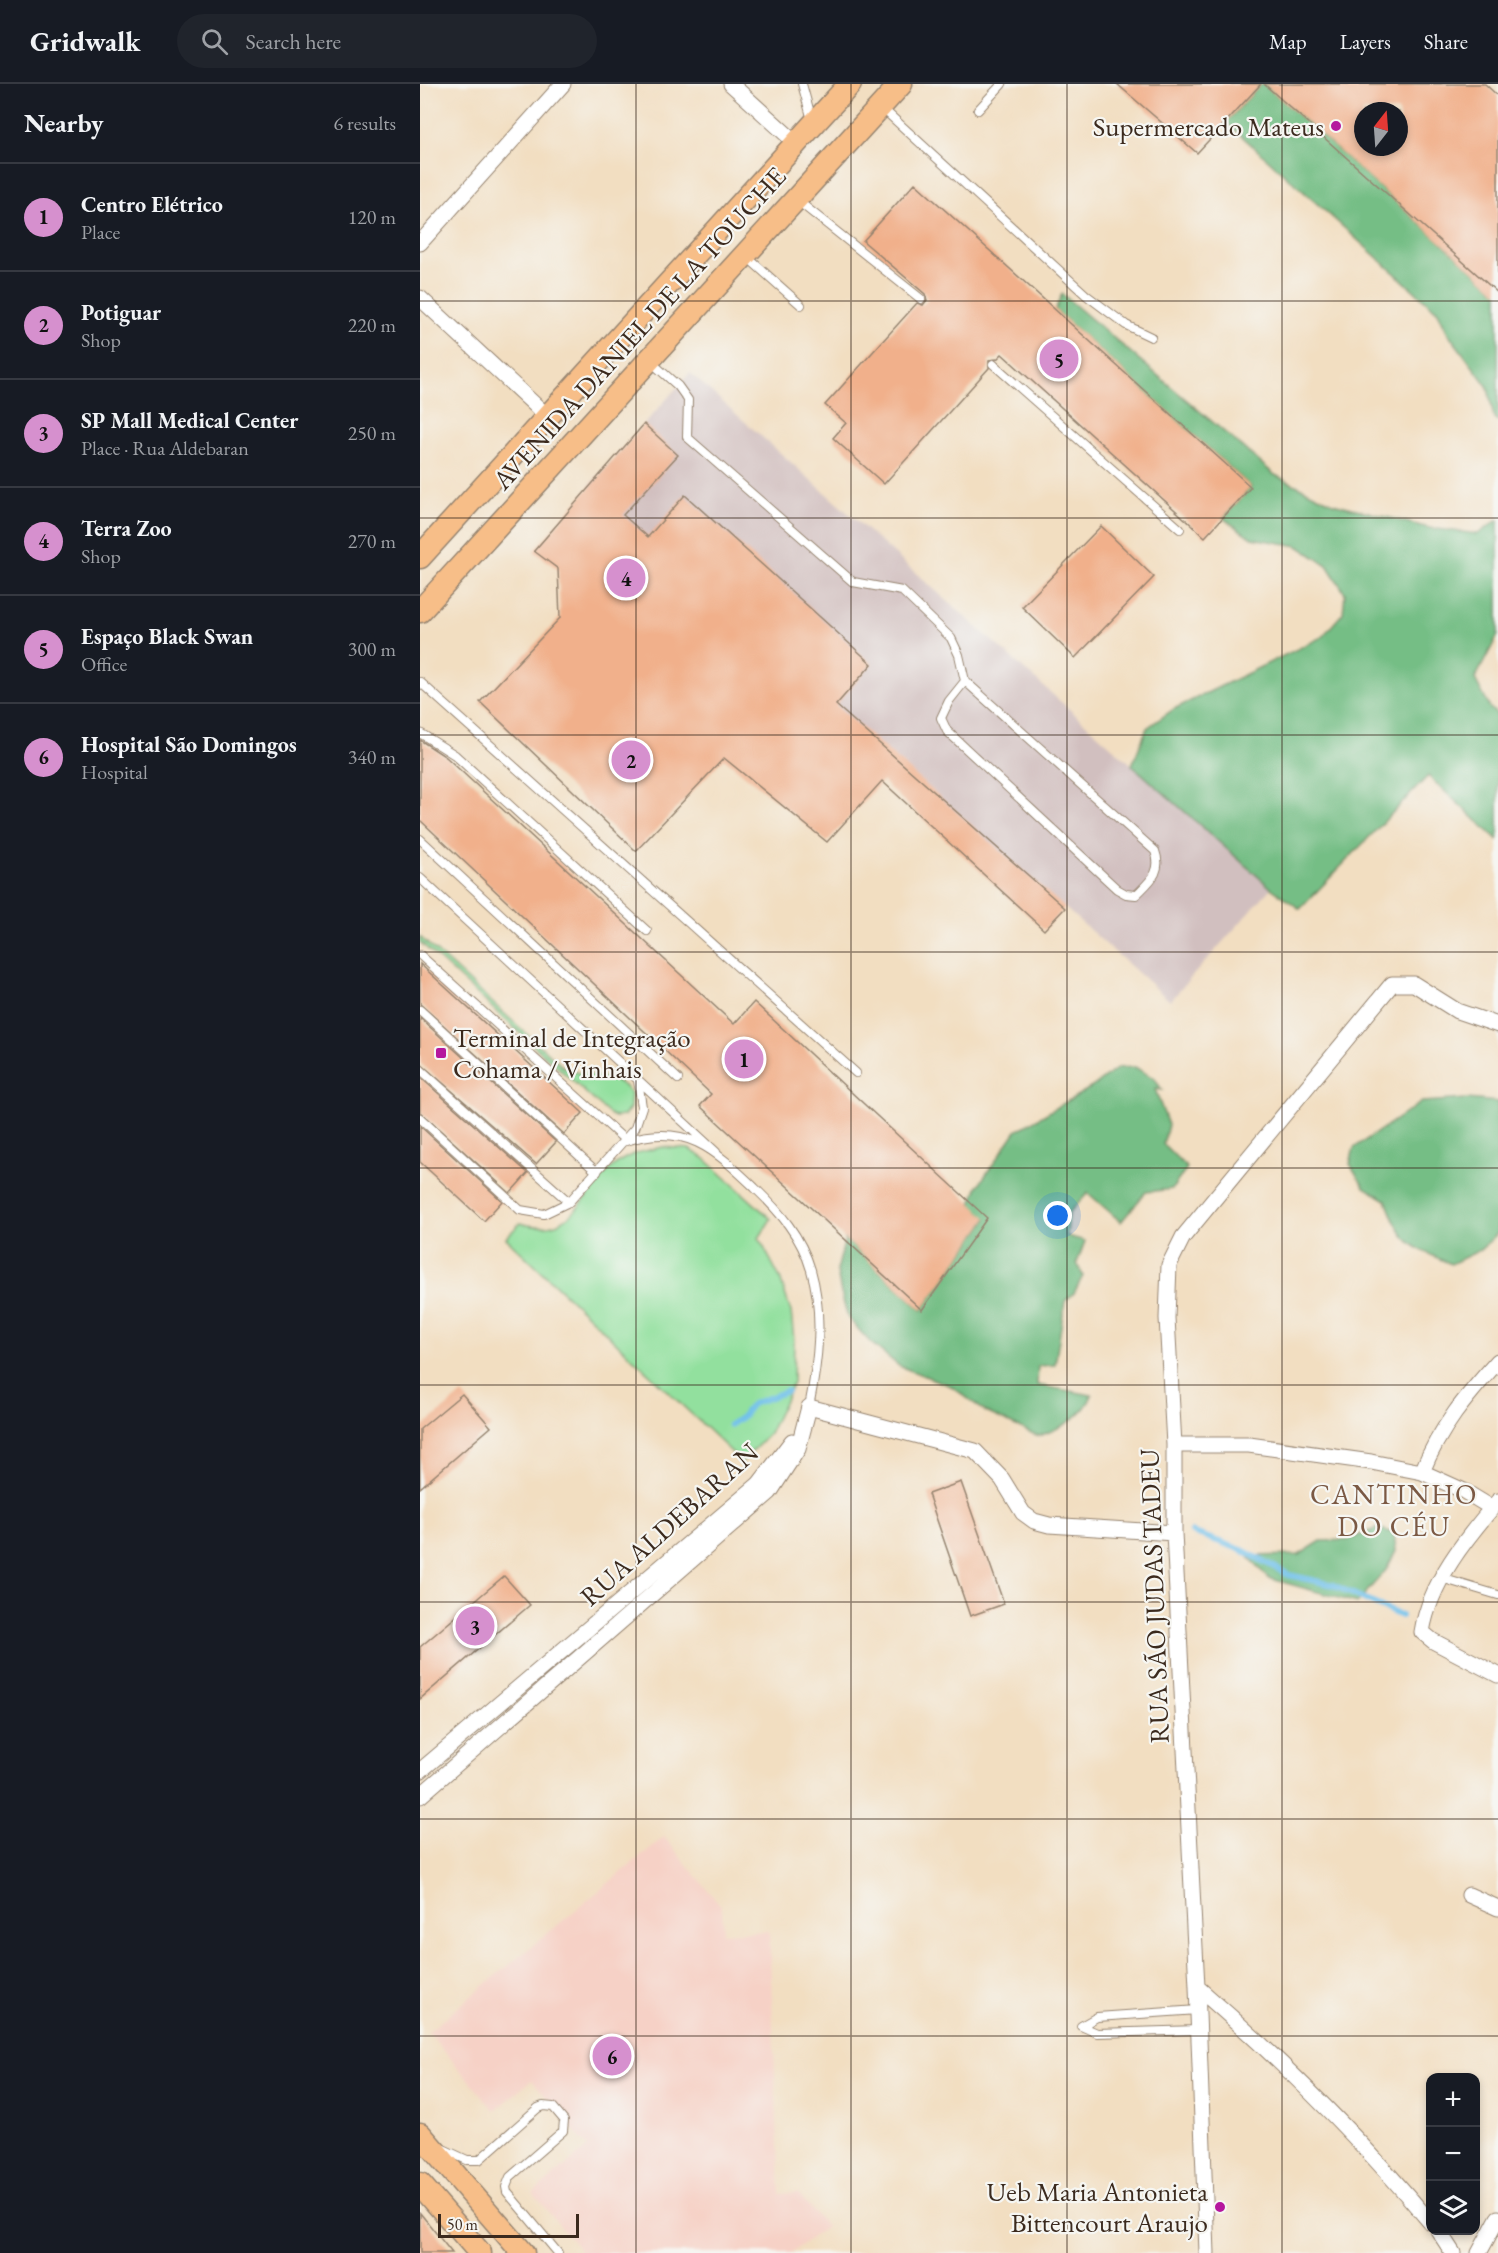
<!DOCTYPE html>
<html lang="en">
<head>
<meta charset="utf-8">
<style>
	body { margin:0; font-family:"EB Garamond",serif; background:#20242c; color:#f1f3f6 }
	.controls { position:absolute; right:18px; bottom:18px; display:grid; overflow:hidden; border-radius:12px; box-shadow:0 3px 9px #0003 }
	.controls button { width:54px; height:54px; display:grid; place-items:center; padding:0; border:0; border-bottom:2px solid #363941; background:#171b24; color:#f1f3f6; font:30px sans-serif }
	.compass { position:absolute; left:934px; top:18px; width:54px; height:54px; border-radius:50%; background:#171b24; box-shadow:0 3px 9px #0003; rotate:17deg }
	.scale { position:absolute; left:18px; bottom:15px; width:141px; box-sizing:border-box; padding-left:6px; border:3px solid #3b2a1e; border-top:0; font-size:16px; line-height:21px; white-space:nowrap; color:#3b2a1e; -webkit-text-stroke:4px #f6f6f2; paint-order:stroke }
	.you { position:absolute; left:638px; top:1132px; width:21px; height:21px; margin:-15px; border:4px solid #fff; border-radius:50%; background:#1a73e8; box-shadow:0 0 0 9px #1a73e833 }
	.badge { display:grid; place-items:center; width:39px; height:39px; border-radius:50%; background:#d690ce; color:#111; font-size:20px; font-weight:700 }
	.pin { position:absolute; translate:-50% -50%; border:3px solid #fff; box-shadow:0 2px 6px #0006 }
	.list { margin:0; padding:0; list-style:none }
	h2 { display:flex; justify-content:space-between; align-items:center; height:78px; margin:0; padding:0 24px; font-size:26px }
	h2 small { font-size:20px; font-weight:400; color:#9ea1a6 }
	.list li { display:grid; grid-template-columns:39px 1fr auto; gap:18px; align-items:center; box-sizing:border-box; height:108px; padding:0 24px; border-top:2px solid #363941 }
	.list b { display:block; font-size:22px; white-space:nowrap }
	.list p { margin:0; font-size:20px; white-space:nowrap; color:#9ea1a6 }
	.list em { font-size:20px; font-style:normal; color:#9ea1a6 }
	.icon { flex:none; width:33px; height:33px; fill:none; stroke:currentColor; stroke-width:2; stroke-linecap:round; stroke-linejoin:round }
	.map { position:relative; flex:none; width:1078px; height:2169px; overflow:hidden }
	header { display:flex; align-items:center; gap:36px; box-sizing:border-box; height:84px; padding:0 30px; background:#171b24; border-bottom:2px solid #363941 }
	header strong { font-size:28px }
	nav { display:flex; gap:33px; margin-inline-start:auto; font-size:21px }
	.search { width:420px; height:54px; background:#20242c; display:flex; align-items:center; gap:15px; box-sizing:border-box; padding:0 21px; border-radius:33px; color:#9ea1a6; font-size:22px }
	main { display:flex }
	aside { flex:1; background:#171b24 }
	.map>svg:first-child { display:block }
</style>
</head>
<body>
<header>
<strong>Gridwalk</strong>
<div class="search"><svg class="icon" aria-label="search" viewBox="0 0 24 24"><circle cx="10" cy="10" r="6"/><path d="M15 15l6 6"/></svg>Search here</div>
<nav><a>Map</a><a>Layers</a><a>Share</a></nav>
</header>
<main>
<aside>
<h2>Nearby<small>6 results</small></h2>
<ul class="list">
<li><span class="badge">1</span><div><b>Centro Elétrico</b><p>Place</p></div><em>120 m</em></li>
<li><span class="badge">2</span><div><b>Potiguar</b><p>Shop</p></div><em>220 m</em></li>
<li><span class="badge">3</span><div><b>SP Mall Medical Center</b><p>Place · Rua Aldebaran</p></div><em>250 m</em></li>
<li><span class="badge">4</span><div><b>Terra Zoo</b><p>Shop</p></div><em>270 m</em></li>
<li><span class="badge">5</span><div><b>Espaço Black Swan</b><p>Office</p></div><em>300 m</em></li>
<li><span class="badge">6</span><div><b>Hospital São Domingos</b><p>Hospital</p></div><em>340 m</em></li>
</ul>
</aside>
<div class="map">
<svg width="1078" height="2169" viewBox="0 0 1078 2169">
	<rect width="100%" height="100%" fill="#f6f6f2"/>
	<filter id="ink" filterUnits="userSpaceOnUse"><feTurbulence type="fractalNoise" baseFrequency=".0167" numOctaves="2"/><feDisplacementMap in="SourceGraphic" scale="12" xChannelSelector="R" yChannelSelector="G"/><feConvolveMatrix kernelMatrix="1 2 1 2 8 2 1 2 1" color-interpolation-filters="sRGB"/></filter>
	<filter id="wash" filterUnits="userSpaceOnUse"><feTurbulence type="fractalNoise" baseFrequency=".008" numOctaves="4" result="noise"/><feDisplacementMap in="SourceGraphic" scale="24" xChannelSelector="R" yChannelSelector="G"/><feGaussianBlur stdDeviation="1.35" result="paint"/><feColorMatrix in="noise" values="0 0 0 0 0 0 0 0 0 0 0 0 0 0 0 0 0 1.4 0 .05"/><feComposite in="paint" operator="in"/></filter>
	<g filter="url(#wash)">
		<rect width="100%" height="100%" fill="#f2dec1"/>
		<path fill="#f6d1c6" d="M244 1753 302 1823 303 1849 349 1847 360 2110 378 2109 406 2143 371 2169H162L113 2109 168 2063 112 1996 75 2027 8 1948Z"/>
		<path fill="#d1bfbf" d="M270 289 851 804 750 917 169 402Z"/>
		<path fill="#92e09e" stroke="#66855e" stroke-width="1.5" d="M0 853 142 982C166 997 193 986 211 1009L210 1024 204 1032 195 1033 189 1030 0 858Z
			M243 1063 269 1065 284 1074 351 1135 339 1154 360 1194 371 1228 374 1256 373 1299 349 1350 322 1378 86 1154 100 1139C150 1154 159 1117 188 1087 203 1071 222 1067 243 1063Z"/>
		<path fill="#75be85" stroke="#587452" stroke-width="1.5" d="M841 0H844L1078 209V337L1074 334 1068 303 1028 249 1018 228 806 38Z
			M642 210 855 391 913 419 1009 444 1058 450 1078 436V551L1055 595 1070 624 1078 631V756L1008 692 880 825 851 804 712 681 727 644 754 625 902 553 923 529 925 509 907 481 878 462 832 454 803 434 831 403 635 226Z
			M715 983 735 995 742 1006 735 1005 748 1041 743 1060 767 1084 752 1105 726 1108 701 1138 668 1109 649 1129 647 1152 665 1157 657 1179 663 1192 654 1209 645 1217 635 1281 618 1282 617 1301 672 1311C665 1332 638 1346 618 1352L566 1328 531 1302 479 1282 450 1258 428 1234 421 1209 417 1187 425 1155 502 1226 567 1135 551 1120 558 1102 596 1047 672 1003 698 984Z
			M1047 1015 1078 1018V1149L1060 1166 1031 1180C990 1162 981 1159 966 1116L944 1103 930 1080 934 1064 1002 1018Z
			M958 1444 974 1449 976 1467 966 1486 937 1519 848 1494 828 1472 879 1471 901 1457 927 1456Z"/>
		<g fill="none" stroke-linecap="round" stroke-linejoin="round">
			<path stroke="#6ec0ea" stroke-width="6" d="M310 1341 322 1333 332 1320 367 1307
				M772 1448 822 1466 869 1491 913 1501 981 1532"/>
		</g>
		<g id="blocks">
			<path fill="#f1b08b" fill-rule="evenodd" d="M697 0H841L777 69Z
				M844 0H1065L1078 12V209ZM943 27H979V63H943Z
				M495 99 831 403 785 453 582 270 577 275 569 276V284L464 400 413 354 426 339 405 321 497 219 503 221 507 216 505 210 443 157Z
				M224 340 258 371 203 431 228 453 265 411 452 580 416 621 645 824 624 846 462 697 407 758 304 674 216 767 60 618 140 534 138 485 114 467Z
				M681 442 734 493 655 574 602 523Z
				M0 656 26 673 314 940 334 918 567 1134 502 1226 280 1022 291 1010 0 736Z
				M0 880 163 1029 144 1050 0 920Z
				M0 934 136 1058 116 1080 0 979Z
				M0 993 108 1089 90 1109 0 1028Z
				M0 1042 82 1117 64 1137 0 1078Z
				M42 1310 71 1343 0 1404V1345Z
				M541 1398 584 1520 550 1532 508 1410Z
				M84 1492 110 1521 0 1615V1563Z
				M0 2129 32 2169H0Z"/>
		</g>
	</g>
	<g filter="url(#ink)">
		<use href="#blocks" fill-opacity="0" stroke="#968470" stroke-width="1.5"/>
		<g fill="none" stroke-linecap="round" stroke-linejoin="round">
			<defs>
				<path id="lane" d="M382 0 392 36
					M461 23 666 211 706 241 731 253
					M558 26 582 0
					M378 117 501 215
					M326 172 381 221
					M230 277 258 302 268 316 267 353 433 498 482 507 531 554 539 571 545 597 529 617 521 634 527 647 697 805 706 810 716 811C730 797 743 788 735 767L545 597
					M573 280 760 445
					M0 598 436 989
					M0 649 35 671 227 847
					M0 755 258 995
					M0 794 296 1068
					M0 871 206 1057
					M0 926 177 1088
					M0 985 149 1118
					M0 1034 100 1126 124 1130 149 1118 215 1044 222 1023 218 996
					M206 1057C266 1038 294 1065 335 1104 360 1128 381 1152 391 1186 404 1231 398 1278 389 1323
					M1021 1494 1078 1511
					M778 1926 677 1933 661 1942 677 1949 779 1946
					M21 2064 47 2076H59L118 2024 123 2022 133 2023 144 2036 143 2047 90 2093 86 2103 87 2108 138 2169"/>
				<path id="street" d="M311 0 376 59
					M0 159 143 0
					M0 214 128 333
					M389 1323 555 1367 582 1395 603 1429 614 1437 629 1441 754 1449
					M754 1361H829L951 1378 1002 1388 1044 1407 1072 1424
					M1002 1388C1020 1343 1046 1313 1078 1277
					M1078 1417C1046 1454 1010 1498 1002 1548L1013 1557 1078 1591
					M0 1687 339 1400 372 1357
					M0 1712 350 1408 378 1365 389 1323
					M1049 1811 1078 1824
					M777 1903C860 1975 940 2054 1010 2138
					M1018 2146 1033 2169
					M787 2169 777 1903 754 1449V1361L747 1234 749 1181 763 1153 972 900H994L1037 927 1078 941
					M1059 2169 1078 2134"/>
				<path id="primary" d="M0 473 430 0
					M0 527 481 0
					M0 2050 103 2169
					M0 2100 60 2169"/>
			</defs>
			<use href="#lane" stroke="#968470" stroke-width="10"/>
			<use href="#street" stroke="#968470" stroke-width="17"/>
			<use href="#primary" stroke="#968470" stroke-width="25"/>
			<use href="#lane" stroke="#fff" stroke-width="8"/>
			<use href="#street" stroke="#fff" stroke-width="15"/>
			<use href="#primary" stroke="#f7be88" stroke-width="22"/>
		</g>
	</g>
	<path fill="none" stroke="#3b2a1e" stroke-width="1.5" stroke-opacity="0.55" d="M216 0V2169M431 0V2169M647 0V2169M862 0V2169M0 217H1078M0 434H1078M0 651H1078M0 868H1078M0 1084H1078M0 1301H1078M0 1518H1078M0 1735H1078M0 1952H1078"/>
	<g fill="#b5179e" stroke="#f6f6f2" stroke-width="2">
		<circle cx="916" cy="42" r="6"/>
		<rect x="15" y="963" width="12" height="12" rx="3"/>
		<circle cx="800" cy="2123" r="6"/>
	</g>
	<g text-anchor="middle" dominant-baseline="central" stroke-width="4.5" stroke-linejoin="round" paint-order="stroke">
		<g font-size="27" fill="#3b2a1e" stroke="#f6f6f2" text-anchor="end">
			<text x="904" y="42">Supermercado Mateus</text>
			<text x="33" y="953" text-anchor="start">Terminal de Integração<tspan x="33" dy="31">Cohama / Vinhais</tspan></text>
			<text x="788" y="2107">Ueb Maria Antonieta<tspan x="788" dy="31">Bittencourt Araujo</tspan></text>
		</g>
		<g font-size="27" fill="#3b2a1e" stroke="#f6f6f2">
			<text transform="translate(219 244) rotate(-48)">AVENIDA DANIEL DE LA TOUCHE</text>
			<text transform="translate(249 1440) rotate(-42)">RUA ALDEBARAN</text>
			<text transform="translate(734 1512) rotate(-92)">RUA SÃO JUDAS TADEU</text>
		</g>
		<g font-size="28" letter-spacing="1.5" fill="#7b5944" stroke="#f6f6f2">
			<text x="974" y="1410">CANTINHO<tspan x="974" dy="32">DO CÉU</tspan></text>
		</g>
	</g>
</svg>
<div class="controls">
<button>+</button>
<button>−</button>
<button><svg class="icon" aria-label="layers" viewBox="0 0 24 24"><path d="M12 4l9 5-9 5-9-5zM3 14l9 5 9-5"/></svg></button>
</div>
<svg class="compass" viewBox="-18 -18 36 36"><path d="M0-13l5 13h-10z" fill="#e53935"/><path d="M0 13l5-13h-10z" fill="#9ea1a6"/></svg>
<div class="scale">50 m</div>
<div class="you"></div>
<div class="pin badge" style="left:324px;top:975px">1</div>
<div class="pin badge" style="left:211px;top:676px">2</div>
<div class="pin badge" style="left:55px;top:1542px">3</div>
<div class="pin badge" style="left:206px;top:494px">4</div>
<div class="pin badge" style="left:639px;top:275px">5</div>
<div class="pin badge" style="left:192px;top:1972px">6</div>
</div>
</main>
</body>
</html>
